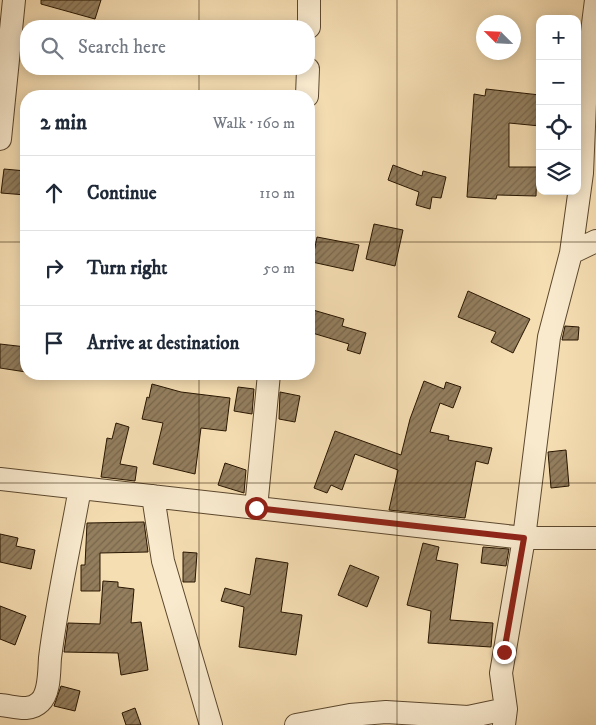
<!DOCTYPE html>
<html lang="en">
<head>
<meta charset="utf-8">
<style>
	body { margin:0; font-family:"IM FELL DW Pica",serif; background:#f6f6f7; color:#1f2937 }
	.controls { position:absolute; right:15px; top:15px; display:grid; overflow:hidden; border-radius:10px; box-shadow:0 2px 12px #0003 }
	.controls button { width:45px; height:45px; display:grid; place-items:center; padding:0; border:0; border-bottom:1px solid #e0e1e3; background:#fff; color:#1f2937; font:25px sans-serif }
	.compass { position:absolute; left:476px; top:15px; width:45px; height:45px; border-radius:50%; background:#fff; box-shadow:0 2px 12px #0003; rotate:294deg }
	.stop { position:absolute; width:15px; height:15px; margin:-11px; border:4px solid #8f2418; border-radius:50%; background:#fff }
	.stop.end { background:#8f2418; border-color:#fff; box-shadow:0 1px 5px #0008 }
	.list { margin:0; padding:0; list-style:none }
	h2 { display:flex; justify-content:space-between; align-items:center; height:65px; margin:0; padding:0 20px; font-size:21px }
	h2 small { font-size:16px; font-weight:400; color:#747a83 }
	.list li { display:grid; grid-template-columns:32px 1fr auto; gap:15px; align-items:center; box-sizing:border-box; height:75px; padding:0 20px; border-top:1px solid #e0e1e3 }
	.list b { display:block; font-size:19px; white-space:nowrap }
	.list em { font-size:16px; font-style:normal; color:#747a83 }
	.icon { flex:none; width:28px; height:28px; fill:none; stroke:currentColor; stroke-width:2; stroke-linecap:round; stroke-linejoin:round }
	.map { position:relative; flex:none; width:596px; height:725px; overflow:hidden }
	.search { position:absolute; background:#fff; box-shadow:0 2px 12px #0003; left:20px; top:20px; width:295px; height:55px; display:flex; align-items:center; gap:12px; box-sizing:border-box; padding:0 18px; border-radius:20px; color:#747a83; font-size:19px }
	.panel { position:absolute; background:#fff; box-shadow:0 2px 12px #0003; left:20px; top:90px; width:295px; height:290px; border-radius:20px }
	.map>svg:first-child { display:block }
</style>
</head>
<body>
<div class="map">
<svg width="596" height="725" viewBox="0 0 596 725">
	<defs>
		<pattern id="building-hatch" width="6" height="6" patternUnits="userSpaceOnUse" patternTransform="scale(1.25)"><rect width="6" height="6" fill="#937e5e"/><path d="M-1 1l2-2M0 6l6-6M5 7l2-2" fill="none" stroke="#78664b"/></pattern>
	</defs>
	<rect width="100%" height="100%" fill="#f6deb3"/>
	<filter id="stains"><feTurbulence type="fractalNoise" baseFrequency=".004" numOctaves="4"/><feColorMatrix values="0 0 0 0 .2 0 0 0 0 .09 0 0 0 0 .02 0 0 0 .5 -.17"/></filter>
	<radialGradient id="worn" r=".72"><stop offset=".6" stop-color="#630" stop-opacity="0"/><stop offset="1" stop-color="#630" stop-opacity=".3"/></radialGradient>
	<path fill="url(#building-hatch)" stroke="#281601" d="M41 0H101L95 19 41 4Z
		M486 89 540 95V126L509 123V167H537L536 196 497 195 496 199 467 197 474 94 485 96Z
		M393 165 422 176 423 171 446 177 441 198 432 197 430 209 416 205 419 192 388 180Z
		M4 169 26 171V195L1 193Z
		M374 224 403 230 395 266 366 259Z
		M317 237 359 245 353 271 312 262Z
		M468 291 530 319 513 353 491 342 496 332 458 317Z
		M313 310 344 319 342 326 366 333 360 354 347 350 349 344 309 332Z
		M565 326 579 327 578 340H562Z
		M0 344 26 347V372L0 368Z
		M424 381 444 389 446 382 461 387 453 408 440 403 430 432 449 436 448 440 492 448 488 464 476 461 465 518 389 510 398 470 355 454 342 490 331 485 327 493 314 488 335 431 401 455 410 419Z
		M152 384 181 392 230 398 226 431 201 428 195 474 153 464 163 423 142 419 147 397 149 398Z
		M238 387 254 389 252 414 234 411Z
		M280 392 300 396 295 422 279 419Z
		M116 423 129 427 120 464 137 467 135 481 101 477 107 438 112 439Z
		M566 450 569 486 551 488 548 452Z
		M225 463 246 470 244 493 218 485Z
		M144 522 148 552 100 553V591H81V565H85L87 523Z
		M0 534 18 538 16 546 35 550 31 569 0 562Z
		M423 543 439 547 436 560 458 564 450 620 493 623 491 647 428 643 431 611 407 605Z
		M483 547 509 549 506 566 481 563Z
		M183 552 197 553 195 582H183Z
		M256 558 288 563 281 612 302 615 296 655 239 647 244 607 221 601 225 588 250 595Z
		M350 565 379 577 367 607 338 595Z
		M103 581 118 582V587L134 589 131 623 141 622 148 670 121 675 118 653 64 652 68 623 100 624Z
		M0 606 26 616 15 645 0 639Z
		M61 686 80 691 75 711 54 706Z
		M135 708 141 725H126L122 713Z"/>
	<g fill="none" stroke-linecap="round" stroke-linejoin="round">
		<defs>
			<path id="minor" d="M309 27V0
				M307 96 308 69
				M0 139 14 0
				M571 253 596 241
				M0 479 524 538H596
				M153 496 163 561 211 725
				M256 508 269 374
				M0 705C14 706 29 713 40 702 50 693 49 671 50 658 57 601 70 545 80 488
				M296 725 350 715 386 712 468 717 506 709
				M504 725 506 709 501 673 524 538 549 337 571 253 582 173 586 80 596 0"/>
		</defs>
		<use href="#minor" stroke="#5c482e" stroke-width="24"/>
		<use href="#minor" stroke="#f9eace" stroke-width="22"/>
	</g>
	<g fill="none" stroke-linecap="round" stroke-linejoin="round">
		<path stroke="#8f2418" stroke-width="6" d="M256 508 524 538 504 652"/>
	</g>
	<path fill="none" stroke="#281601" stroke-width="1" stroke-opacity="0.55" d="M199 0V26M397 0V725M199 69V96M0 242H26M309 242H596M199 374V725M0 483H596"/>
	<rect width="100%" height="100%" filter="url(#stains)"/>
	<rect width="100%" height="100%" fill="url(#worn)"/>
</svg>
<div class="controls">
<button>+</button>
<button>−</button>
<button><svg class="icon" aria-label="locate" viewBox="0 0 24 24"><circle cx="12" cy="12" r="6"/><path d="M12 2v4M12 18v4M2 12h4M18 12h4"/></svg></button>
<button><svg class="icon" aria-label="layers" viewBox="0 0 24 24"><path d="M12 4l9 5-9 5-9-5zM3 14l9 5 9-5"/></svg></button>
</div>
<svg class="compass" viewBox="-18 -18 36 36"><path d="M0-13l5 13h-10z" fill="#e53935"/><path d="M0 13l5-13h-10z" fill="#747a83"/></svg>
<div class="stop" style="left:256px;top:508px"></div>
<div class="stop end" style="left:504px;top:652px"></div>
<div class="search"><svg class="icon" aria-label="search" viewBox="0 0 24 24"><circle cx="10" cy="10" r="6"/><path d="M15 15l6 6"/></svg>Search here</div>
<section class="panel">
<h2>2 min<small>Walk · 160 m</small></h2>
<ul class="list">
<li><svg class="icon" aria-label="ahead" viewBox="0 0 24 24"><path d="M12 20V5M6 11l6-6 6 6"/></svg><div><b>Continue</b></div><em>110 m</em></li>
<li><svg class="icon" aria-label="right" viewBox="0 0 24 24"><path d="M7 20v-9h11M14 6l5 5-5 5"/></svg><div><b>Turn right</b></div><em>50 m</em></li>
<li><svg class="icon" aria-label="arrive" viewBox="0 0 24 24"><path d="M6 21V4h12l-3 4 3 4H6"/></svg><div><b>Arrive at destination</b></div></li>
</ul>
</section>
</div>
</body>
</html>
